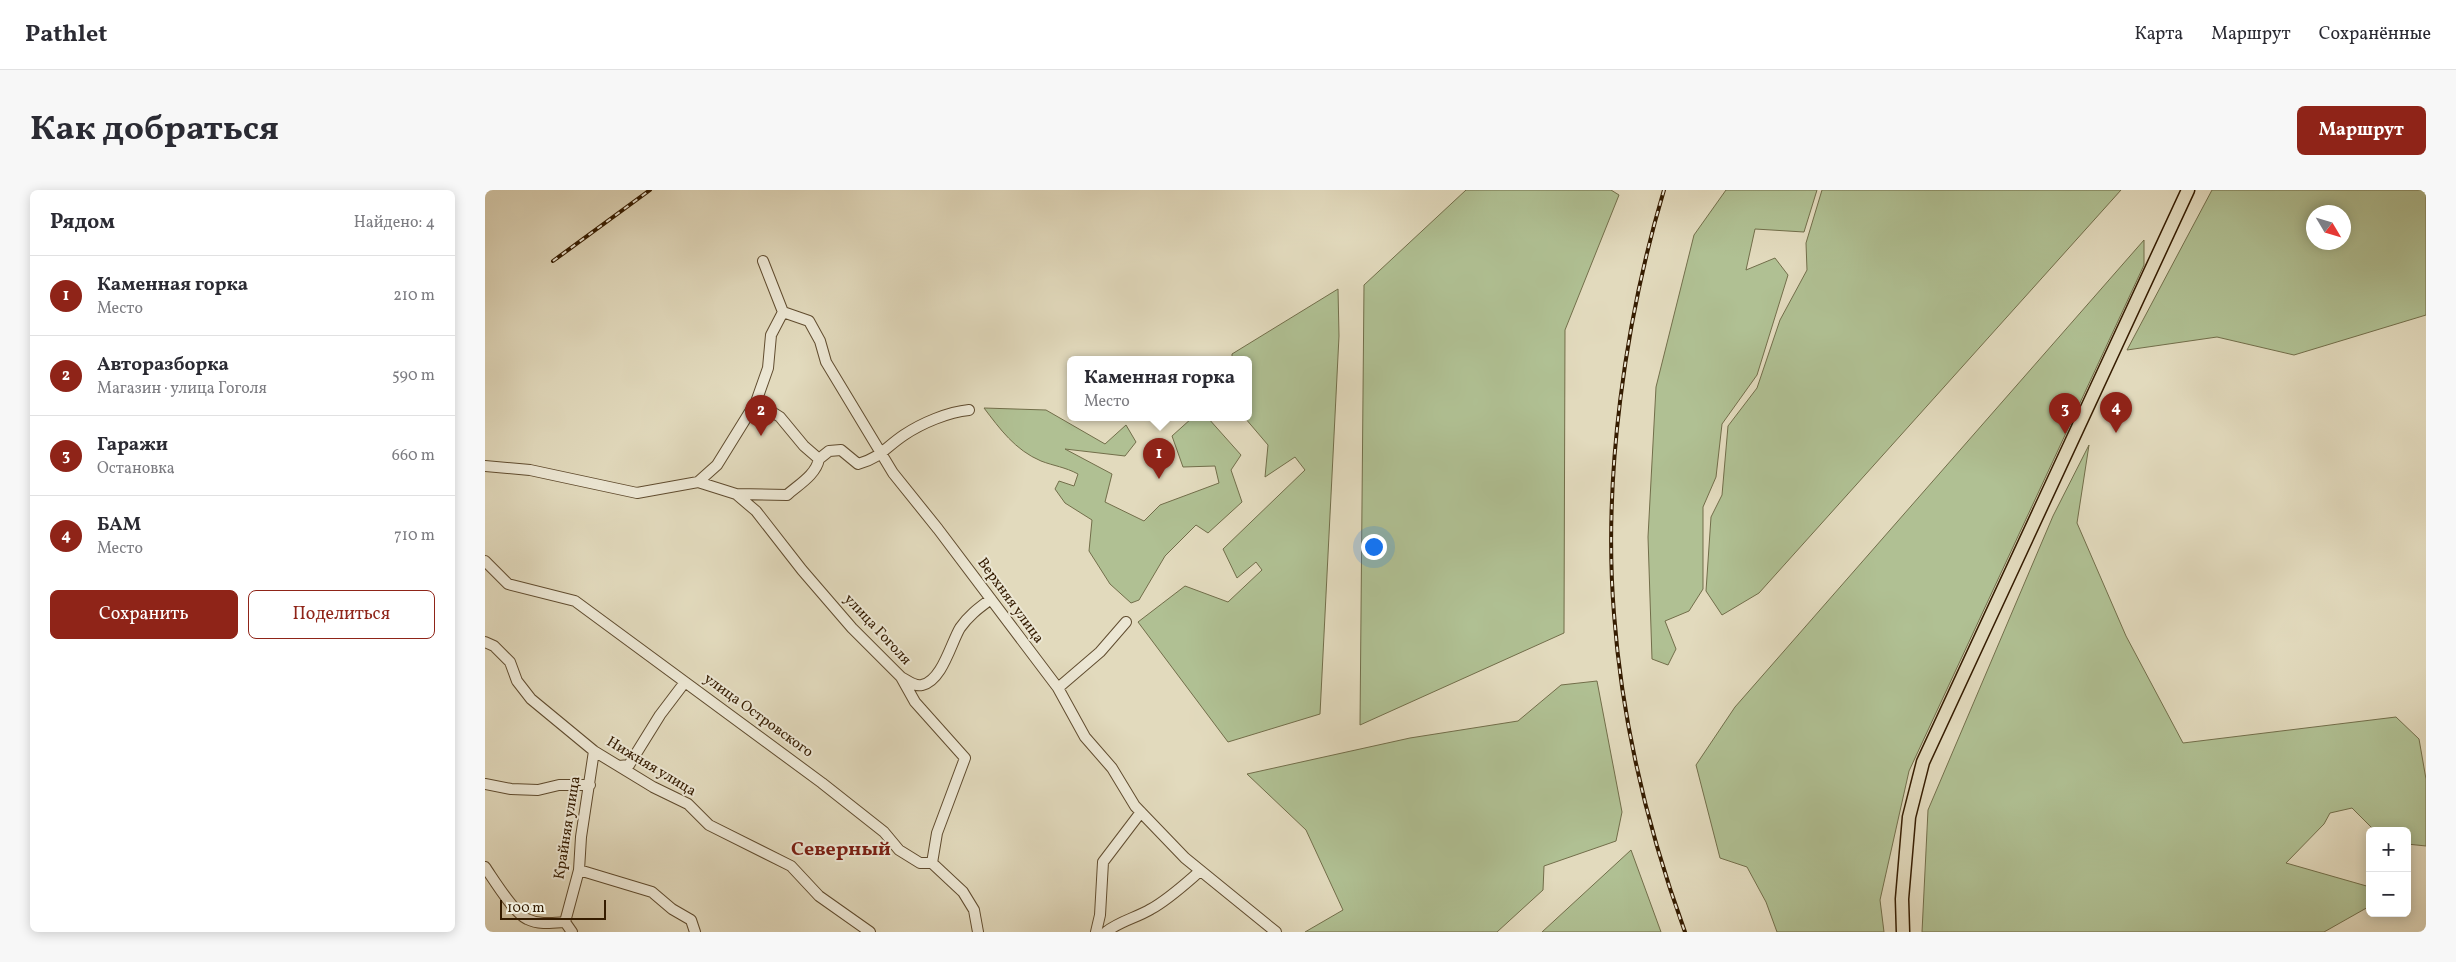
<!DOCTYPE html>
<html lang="ru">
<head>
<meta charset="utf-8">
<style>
	body { margin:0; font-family:Vollkorn,serif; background:#f7f7f7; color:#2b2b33 }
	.controls { position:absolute; right:15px; bottom:15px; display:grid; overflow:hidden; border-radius:8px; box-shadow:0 2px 12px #0003 }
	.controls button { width:45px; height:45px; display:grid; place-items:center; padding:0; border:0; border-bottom:1px solid #e1e1e2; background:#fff; color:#2b2b33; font:25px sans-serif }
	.compass { position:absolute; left:1821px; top:15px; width:45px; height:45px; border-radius:50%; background:#fff; box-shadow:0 2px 12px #0003; rotate:128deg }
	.scale { position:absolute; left:15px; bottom:12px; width:106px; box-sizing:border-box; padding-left:5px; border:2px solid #351c00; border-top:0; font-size:14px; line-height:18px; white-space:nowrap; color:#351c00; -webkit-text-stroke:4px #ece7d4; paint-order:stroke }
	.you { position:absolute; left:888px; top:356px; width:18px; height:18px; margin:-12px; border:4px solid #fff; border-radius:50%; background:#1a73e8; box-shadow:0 0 0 8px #1a73e833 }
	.badge { display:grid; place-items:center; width:32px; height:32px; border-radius:50%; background:#8f2418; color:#fff; font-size:16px; font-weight:700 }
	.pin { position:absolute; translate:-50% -41px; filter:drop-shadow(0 1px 2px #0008) }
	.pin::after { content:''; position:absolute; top:26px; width:18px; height:15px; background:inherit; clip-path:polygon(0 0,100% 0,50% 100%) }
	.popup { position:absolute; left:582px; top:166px; width:185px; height:65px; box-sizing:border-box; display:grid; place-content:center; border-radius:8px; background:#fff; filter:drop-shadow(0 1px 4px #0005); font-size:16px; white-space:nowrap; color:#7c7c81 }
	.popup b { font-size:19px; color:#2b2b33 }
	.popup::after { content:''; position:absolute; left:50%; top:100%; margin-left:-10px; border:10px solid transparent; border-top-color:#fff }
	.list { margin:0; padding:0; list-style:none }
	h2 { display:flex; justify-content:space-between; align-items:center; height:65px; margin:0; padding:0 20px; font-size:21px }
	h2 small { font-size:16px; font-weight:400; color:#7c7c81 }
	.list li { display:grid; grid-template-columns:32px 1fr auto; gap:15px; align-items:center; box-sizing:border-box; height:80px; padding:0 20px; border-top:1px solid #e1e1e2 }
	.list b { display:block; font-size:19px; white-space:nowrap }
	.list p { margin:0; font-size:16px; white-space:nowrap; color:#7c7c81 }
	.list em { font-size:16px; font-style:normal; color:#7c7c81 }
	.actions { display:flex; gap:10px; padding:15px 20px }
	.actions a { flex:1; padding:11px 0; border:1px solid #8f2418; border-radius:8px; text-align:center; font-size:18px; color:#8f2418 }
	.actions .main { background:#8f2418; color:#fff }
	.map { position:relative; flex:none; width:1941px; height:742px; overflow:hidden; border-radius:8px }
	header { display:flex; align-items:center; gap:30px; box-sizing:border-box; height:70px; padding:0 25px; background:#fff; border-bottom:1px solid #e1e1e2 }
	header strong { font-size:24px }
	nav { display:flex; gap:28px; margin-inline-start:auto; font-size:18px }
	.intro { display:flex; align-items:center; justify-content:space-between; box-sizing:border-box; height:120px; padding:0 30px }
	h1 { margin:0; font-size:35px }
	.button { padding:12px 22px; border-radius:8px; background:#8f2418; color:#fff; font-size:18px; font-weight:700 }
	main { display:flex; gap:30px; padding:0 30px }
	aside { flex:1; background:#fff; border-radius:8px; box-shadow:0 2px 12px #0003 }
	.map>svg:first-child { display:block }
</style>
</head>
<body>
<header>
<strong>Pathlet</strong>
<nav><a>Карта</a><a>Маршрут</a><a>Сохранённые</a></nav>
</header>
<div class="intro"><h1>Как добраться</h1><a class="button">Маршрут</a></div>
<main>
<aside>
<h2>Рядом<small>Найдено: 4</small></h2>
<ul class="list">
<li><span class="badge">1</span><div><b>Каменная горка</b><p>Место</p></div><em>210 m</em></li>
<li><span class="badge">2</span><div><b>Авторазборка</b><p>Магазин · улица Гоголя</p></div><em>590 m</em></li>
<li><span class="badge">3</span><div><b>Гаражи</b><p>Остановка</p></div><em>660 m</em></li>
<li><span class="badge">4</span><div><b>БАМ</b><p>Место</p></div><em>710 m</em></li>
</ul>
<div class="actions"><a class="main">Сохранить</a><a>Поделиться</a></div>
</aside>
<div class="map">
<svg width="1941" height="742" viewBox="0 0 1941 742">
	<rect width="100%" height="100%" fill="#e2dabd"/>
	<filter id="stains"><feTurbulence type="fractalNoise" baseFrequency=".004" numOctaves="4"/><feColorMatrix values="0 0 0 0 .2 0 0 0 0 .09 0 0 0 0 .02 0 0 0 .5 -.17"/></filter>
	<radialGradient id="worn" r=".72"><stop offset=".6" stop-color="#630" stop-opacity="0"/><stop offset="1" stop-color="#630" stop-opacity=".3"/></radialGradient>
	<path fill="#b0c093" stroke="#726e4a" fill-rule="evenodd" d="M981 0H1126L1134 5 1080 140 1079 443 875 535 879 95Z
		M1241 0H1332L1319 42 1270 39 1261 80 1290 68 1303 85 1272 185 1237 234 1231 287 1218 317V399L1204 421 1180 431 1191 459 1183 475 1167 469 1163 347 1171 197 1209 45Z
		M1337 0H1636L1274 403 1237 425 1221 401 1226 327 1237 305 1243 236 1272 198 1295 130 1322 80 1321 53Z
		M1727 0H1937L1941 4V125L1809 165 1732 147 1642 160ZM1828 22H1858V52H1828Z
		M1659 50V75L1424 581 1395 710 1399 742H1292L1281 712 1262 677 1235 668 1211 575 1250 517Z
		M853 99 854 146 835 524 743 552 653 432 700 396 743 412 777 380 771 372 752 388 738 359 820 280 810 267 780 287 783 255 760 228H763V170H747V164Z
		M499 218 561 220 620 254 641 235 651 252 640 266 580 259 627 284 620 312 659 331 675 315 734 293 730 276 698 277 687 246 707 228H723L756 265 746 280 757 312 723 343 711 335 680 366 654 410 646 413 625 394 604 361 607 330 580 313 570 299 574 291 589 296 593 284C580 277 569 276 556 271 530 260 515 239 499 218Z
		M1604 255 1592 333 1641 446 1698 553 1911 527 1934 549 1941 589V656L1922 654V641H1890L1867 618 1845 623 1839 634 1801 673 1885 697V716L1839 742H1437L1443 620 1568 326Z
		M1112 491 1137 622 1131 651 1059 676 1058 700 1012 742H820L858 720 821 640 762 584 925 548 1033 531 1076 495Z
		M1146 660 1176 742H1057Z"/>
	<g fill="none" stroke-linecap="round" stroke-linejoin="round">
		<defs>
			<path id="minor" d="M278 71 298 122 324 131 335 151 341 172 408 283 453 339 573 498 600 547 627 578 650 616 700 668 791 742
				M271 212 295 227 319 256 334 269
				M0 276 45 280 152 303 213 292 232 275 271 212 283 178 286 145 298 122
				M213 292 251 304 271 321 317 380 367 438 416 487 430 512 480 568 452 643 447 673
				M251 304 302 305C313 295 331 285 334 269L344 261 356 260 373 274C395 268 401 257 419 245 437 233 463 222 484 220
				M0 371 23 394 90 411 337 593 399 642 414 660 435 673H447L478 702 489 720 493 742
				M0 452 9 456 25 472 32 491 46 509 109 561 168 597 203 614 224 635 306 676 334 706 385 742
				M416 487C422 490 430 497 437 495 457 491 466 453 475 438 484 425 494 418 506 409
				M573 498 615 462 641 432
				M134 576 144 575 175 525 200 492
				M0 594 26 599 53 600 74 595H105
				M0 677C9 690 29 723 42 729 54 735 67 733 80 732L94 680 96 647 109 561
				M94 680 167 702 187 719 206 730 210 742
				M80 732 87 742
				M611 742 615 725 618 672 656 622
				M621 742C635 731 651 728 666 719 684 709 700 694 715 681"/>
			<path id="major" d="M1418 742 1417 709 1424 627 1438 572 1703 0"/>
		</defs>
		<use href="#minor" stroke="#604c2f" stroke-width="12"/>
		<use href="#major" stroke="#351c00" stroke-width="15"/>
		<use href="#minor" stroke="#ece7d4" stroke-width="10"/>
		<use href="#major" stroke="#e2dabd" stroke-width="12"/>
		<defs>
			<path id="rail" d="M1179 0C1140 131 1118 287 1129 424 1137 532 1163 640 1200 742
				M68 71 165 0"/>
		</defs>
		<use href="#rail" stroke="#351c00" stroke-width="4"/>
		<use href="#rail" stroke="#ece7d4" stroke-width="2" stroke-dasharray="5.5" stroke-linecap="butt"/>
	</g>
	<g text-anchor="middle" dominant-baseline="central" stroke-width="4" stroke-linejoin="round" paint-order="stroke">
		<g font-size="15" fill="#351c00" stroke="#ece7d4">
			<text transform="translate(525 411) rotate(54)">Верхняя улица</text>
			<text transform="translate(392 440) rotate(47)">улица Гоголя</text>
			<text transform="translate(273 526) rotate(36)">улица Островского</text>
			<text transform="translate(166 577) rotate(31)">Нижняя улица</text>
			<text transform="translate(83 638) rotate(-81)">Крайняя улица</text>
		</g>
		<g font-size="20" font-weight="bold" fill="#7a1f14" stroke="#ece7d4">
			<text x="356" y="660">Северный</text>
		</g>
	</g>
	<rect width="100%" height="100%" filter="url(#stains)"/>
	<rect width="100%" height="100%" fill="url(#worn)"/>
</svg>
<div class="controls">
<button>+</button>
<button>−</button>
</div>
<svg class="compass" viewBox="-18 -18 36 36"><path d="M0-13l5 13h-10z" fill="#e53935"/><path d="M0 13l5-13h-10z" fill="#7c7c81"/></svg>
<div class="scale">100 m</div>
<div class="you"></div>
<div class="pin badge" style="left:674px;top:289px">1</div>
<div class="popup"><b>Каменная горка</b>Место</div>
<div class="pin badge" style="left:276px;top:246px">2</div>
<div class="pin badge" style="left:1580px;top:244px">3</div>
<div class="pin badge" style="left:1631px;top:243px">4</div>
</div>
</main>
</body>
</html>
